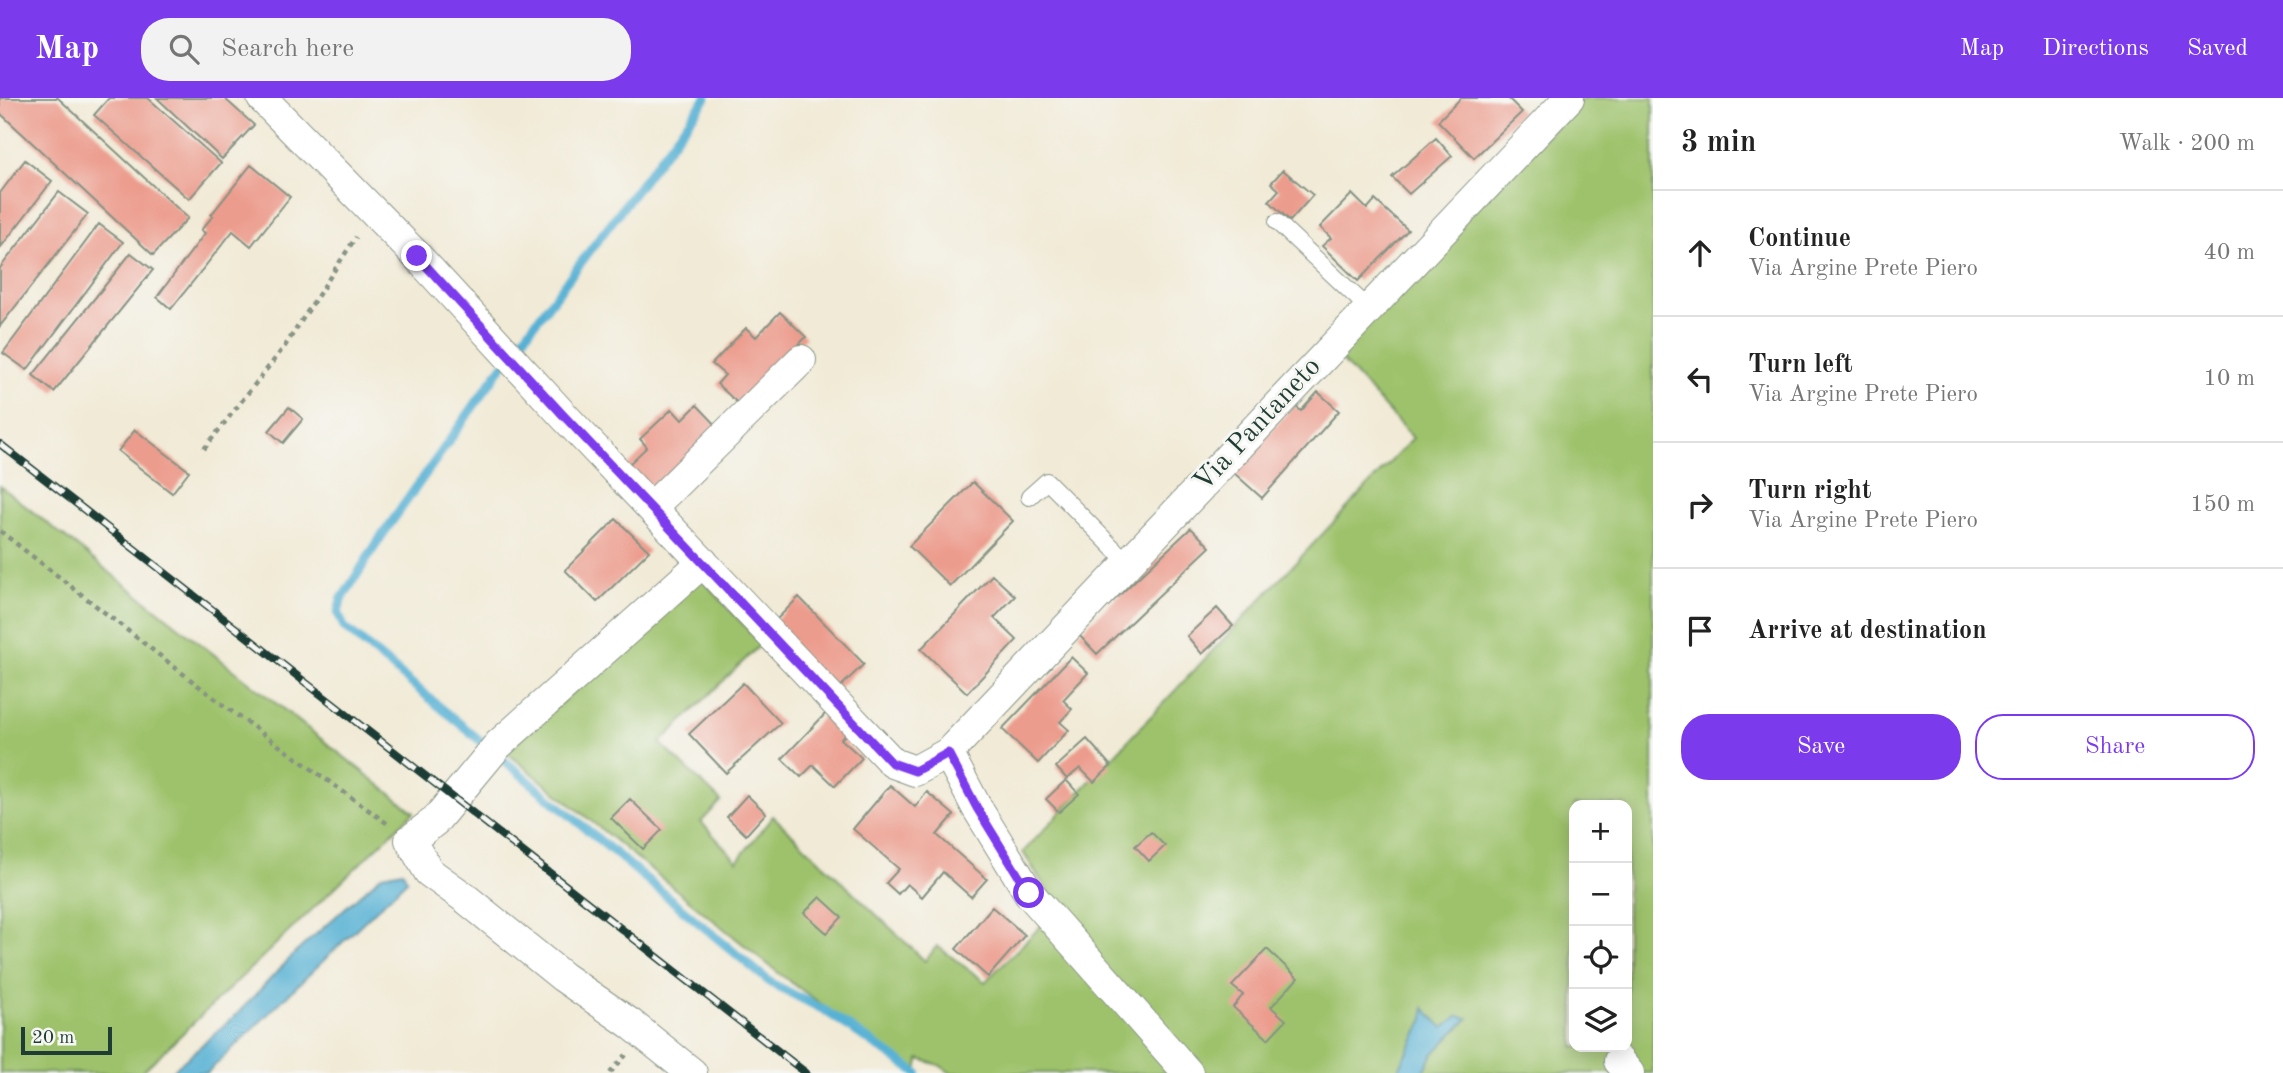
<!DOCTYPE html>
<html lang="en">
<head>
<meta charset="utf-8">
<style>
	body { margin:0; font-family:"Old Standard TT",serif; background:#f2f2f2; color:#222 }
	.controls { position:absolute; right:21px; bottom:21px; display:grid; overflow:hidden; border-radius:14px; box-shadow:0 4px 18px #0003 }
	.controls button { width:63px; height:63px; display:grid; place-items:center; padding:0; border:0; border-bottom:2px solid #e0e0e0; background:#fff; color:#222; font:35px sans-serif }
	.scale { position:absolute; left:21px; bottom:18px; width:91px; box-sizing:border-box; padding-left:7px; border:4px solid #1f3d34; border-top:0; font-size:19px; line-height:24px; white-space:nowrap; color:#1f3d34; -webkit-text-stroke:5px #f6f6f2; paint-order:stroke }
	.stop { position:absolute; width:21px; height:21px; margin:-16px; border:5px solid #7c3aed; border-radius:50%; background:#fff }
	.stop.end { background:#7c3aed; border-color:#fff; box-shadow:0 2px 7px #0008 }
	.list { margin:0; padding:0; list-style:none }
	h2 { display:flex; justify-content:space-between; align-items:center; height:91px; margin:0; padding:0 28px; font-size:30px }
	h2 small { font-size:23px; font-weight:400; color:#767676 }
	.list li { display:grid; grid-template-columns:46px 1fr auto; gap:21px; align-items:center; box-sizing:border-box; height:126px; padding:0 28px; border-top:2px solid #e0e0e0 }
	.list b { display:block; font-size:26px; white-space:nowrap }
	.list p { margin:0; font-size:23px; white-space:nowrap; color:#767676 }
	.list em { font-size:23px; font-style:normal; color:#767676 }
	.actions { display:flex; gap:14px; padding:21px 28px }
	.actions a { flex:1; padding:16px 0; border:2px solid #7c3aed; border-radius:28px; text-align:center; font-size:24px; color:#7c3aed }
	.actions .main { background:#7c3aed; color:#fff }
	.icon { flex:none; width:38px; height:38px; fill:none; stroke:currentColor; stroke-width:2; stroke-linecap:round; stroke-linejoin:round }
	.map { position:relative; flex:none; width:1653px; height:975px; overflow:hidden }
	header { display:flex; align-items:center; gap:42px; box-sizing:border-box; height:98px; padding:0 35px; background:#7c3aed; color:#fff }
	header strong { font-size:33px }
	nav { display:flex; gap:38px; margin-inline-start:auto; font-size:24px }
	.search { width:490px; height:63px; background:#f2f2f2; display:flex; align-items:center; gap:18px; box-sizing:border-box; padding:0 24px; border-radius:28px; color:#767676; font-size:26px }
	main { display:flex }
	aside { flex:1; background:#fff }
	.map>svg:first-child { display:block }
</style>
</head>
<body>
<header>
<strong>Map</strong>
<div class="search"><svg class="icon" aria-label="search" viewBox="0 0 24 24"><circle cx="10" cy="10" r="6"/><path d="M15 15l6 6"/></svg>Search here</div>
<nav><a>Map</a><a>Directions</a><a>Saved</a></nav>
</header>
<main>
<div class="map">
<svg width="1653" height="975" viewBox="0 0 1653 975">
	<rect width="100%" height="100%" fill="#f6f6f2"/>
	<filter id="ink" filterUnits="userSpaceOnUse"><feTurbulence type="fractalNoise" baseFrequency=".0143" numOctaves="2"/><feDisplacementMap in="SourceGraphic" scale="14" xChannelSelector="R" yChannelSelector="G"/><feConvolveMatrix kernelMatrix="1 2 1 2 8 2 1 2 1" color-interpolation-filters="sRGB"/></filter>
	<filter id="wash" filterUnits="userSpaceOnUse"><feTurbulence type="fractalNoise" baseFrequency=".00686" numOctaves="4" result="noise"/><feDisplacementMap in="SourceGraphic" scale="28" xChannelSelector="R" yChannelSelector="G"/><feGaussianBlur stdDeviation="1.57" result="paint"/><feColorMatrix in="noise" values="0 0 0 0 0 0 0 0 0 0 0 0 0 0 0 0 0 1.4 0 .05"/><feComposite in="paint" operator="in"/></filter>
	<g filter="url(#wash)">
		<rect width="100%" height="100%" fill="#f1ead6"/>
		<path fill="#9ec26c" stroke="#5e8050" stroke-width="2" fill-rule="evenodd" d="M1583 0H1653V975H1423L1433 956 1468 921 1458 918 1443 930 1424 911V921L1397 975H951L939 967 919 961 917 975 781 877 506 654 701 480 761 546 660 645 721 703 701 724 737 763 773 718 925 863 937 848 985 884 1043 826 1060 813 1023 754 1413 340 1335 255ZM1574 707H1627V949H1574Z
			M0 388 414 714 141 975H0Z"/>
		<path fill="#57b1d4" stroke="#3b7784" stroke-width="2" d="M403 773 407 782 207 975H170L237 916 295 855 382 777Z
			M1424 910 1443 930 1458 918 1468 920 1433 956 1423 975H1397L1424 921Z"/>
		<g fill="none" stroke-linecap="round" stroke-linejoin="round">
			<path stroke="#57b1d4" stroke-width="9" d="M706 0 500 271 381 439 341 502 338 514 344 529 771 885 824 912 917 975"/>
		</g>
		<g id="blocks">
			<path fill="#ec9c8d" d="M0 0H58L188 120 153 157 0 15Z
				M109 0H148L221 65 189 101 94 17Z
				M157 0H224L254 27 222 61Z
				M1461 0H1508L1522 14 1474 60 1438 23Z
				M1436 40 1452 58 1409 96 1392 79Z
				M25 62 52 83 0 150V95Z
				M251 67 290 99 251 148 233 133 171 211 157 199 205 135 201 132 213 118 211 117Z
				M1283 72 1313 97 1290 123 1269 103 1279 92 1271 85Z
				M59 94 88 116 0 228V170Z
				M1352 96 1367 111 1375 102 1408 132 1358 183 1322 148 1331 140 1320 129Z
				M99 126 123 144 27 272 3 255Z
				M131 155 153 172 54 294 33 277Z
				M780 214 806 239 741 308 717 286 725 277 712 266 746 230 756 239Z
				M1318 294 1339 313 1262 400 1234 375 1294 307 1301 313Z
				M697 307 720 331 652 396 626 369 647 349 640 341 672 311 682 322Z
				M289 309 303 321 283 345 269 333Z
				M135 332 189 373 172 395 118 353Z
				M973 384 1013 423 950 488 909 448Z
				M616 421 649 453 597 504 565 472Z
				M1191 430 1210 449 1097 556 1078 536Z
				M992 477 1015 498 994 520 1017 542 967 595 921 551Z
				M799 499 864 566 835 594 771 527Z
				M1217 510 1233 528 1202 556 1187 538Z
				M1071 559 1088 575 1063 602 1072 611 1060 624 1069 632 1038 665 1002 631Z
				M743 585 781 625 726 675 689 636Z
				M828 613 849 633 841 641 862 660 835 688 813 667 801 679 782 661Z
				M1087 641 1111 668 1094 684 1080 670 1067 681 1056 669Z
				M1066 682 1079 696 1059 714 1046 701Z
				M890 687 915 709 927 694 954 717 937 737 987 781 971 799 943 774 922 799 907 786 898 796 886 785 899 771 853 731Z
				M747 697 766 715 746 737 727 719Z
				M630 701 662 732 643 751 611 720Z
				M1151 734 1165 748 1149 763 1135 748Z
				M820 799 842 819 827 835 804 815Z
				M992 809 1025 837 988 879 956 851Z
				M1267 851 1298 880 1271 909 1286 922 1268 941 1233 909 1243 897 1232 888Z"/>
		</g>
	</g>
	<g filter="url(#ink)">
		<use href="#blocks" fill-opacity="0" stroke="#889485" stroke-width="2"/>
		<g fill="none" stroke-linecap="round" stroke-linejoin="round">
			<defs>
				<path id="lane" d="M1277 124 1369 211
					M1029 399 1047 383 1128 465"/>
				<path id="street" d="M262 0 417 158 563 317 893 665 915 673 948 655 977 710 1029 795 1188 975
					M651 410 801 262
					M948 655 1569 0
					M1619 963 1629 975
					M692 975 631 926 563 879 465 800 429 774 410 742 435 723 498 647 703 464"/>
			</defs>
			<use href="#lane" stroke="#889485" stroke-width="18"/>
			<use href="#street" stroke="#889485" stroke-width="32"/>
			<path stroke="#889485" stroke-width="4.5" stroke-dasharray="5 5" stroke-linecap="butt" d="M204 351 285 248 356 139
				M0 433 227 610 388 726
				M610 975 626 957"/>
			<use href="#lane" stroke="#fff" stroke-width="16"/>
			<use href="#street" stroke="#fff" stroke-width="30"/>
			<defs>
				<path id="rail" d="M0 346 806 975"/>
			</defs>
			<use href="#rail" stroke="#1f3d34" stroke-width="8"/>
			<use href="#rail" stroke="#f6f6f2" stroke-width="5" stroke-dasharray="16" stroke-linecap="butt"/>
		</g>
	</g>
	<g fill="none" stroke-linecap="round" stroke-linejoin="round" filter="url(#ink)">
		<path stroke="#7c3aed" stroke-width="9" d="M417 158 563 317 892 665 915 673 948 655 977 710 1029 795"/>
	</g>
	<g text-anchor="middle" dominant-baseline="central" stroke-width="6" stroke-linejoin="round" paint-order="stroke">
		<g font-size="28" fill="#1f3d34" stroke="#f6f6f2">
			<text transform="translate(1258 327) rotate(-47)">Via Pantaneto</text>
		</g>
	</g>
</svg>
<div class="controls">
<button>+</button>
<button>−</button>
<button><svg class="icon" aria-label="locate" viewBox="0 0 24 24"><circle cx="12" cy="12" r="6"/><path d="M12 2v4M12 18v4M2 12h4M18 12h4"/></svg></button>
<button><svg class="icon" aria-label="layers" viewBox="0 0 24 24"><path d="M12 4l9 5-9 5-9-5zM3 14l9 5 9-5"/></svg></button>
</div>
<div class="scale">20 m</div>
<div class="stop" style="left:1029px;top:795px"></div>
<div class="stop end" style="left:417px;top:158px"></div>
</div>
<aside>
<h2>3 min<small>Walk · 200 m</small></h2>
<ul class="list">
<li><svg class="icon" aria-label="ahead" viewBox="0 0 24 24"><path d="M12 20V5M6 11l6-6 6 6"/></svg><div><b>Continue</b><p>Via Argine Prete Piero</p></div><em>40 m</em></li>
<li><svg class="icon" aria-label="left" viewBox="0 0 24 24"><path d="M17 20v-9H6M10 6l-5 5 5 5"/></svg><div><b>Turn left</b><p>Via Argine Prete Piero</p></div><em>10 m</em></li>
<li><svg class="icon" aria-label="right" viewBox="0 0 24 24"><path d="M7 20v-9h11M14 6l5 5-5 5"/></svg><div><b>Turn right</b><p>Via Argine Prete Piero</p></div><em>150 m</em></li>
<li><svg class="icon" aria-label="arrive" viewBox="0 0 24 24"><path d="M6 21V4h12l-3 4 3 4H6"/></svg><div><b>Arrive at destination</b></div></li>
</ul>
<div class="actions"><a class="main">Save</a><a>Share</a></div>
</aside>
</main>
</body>
</html>
